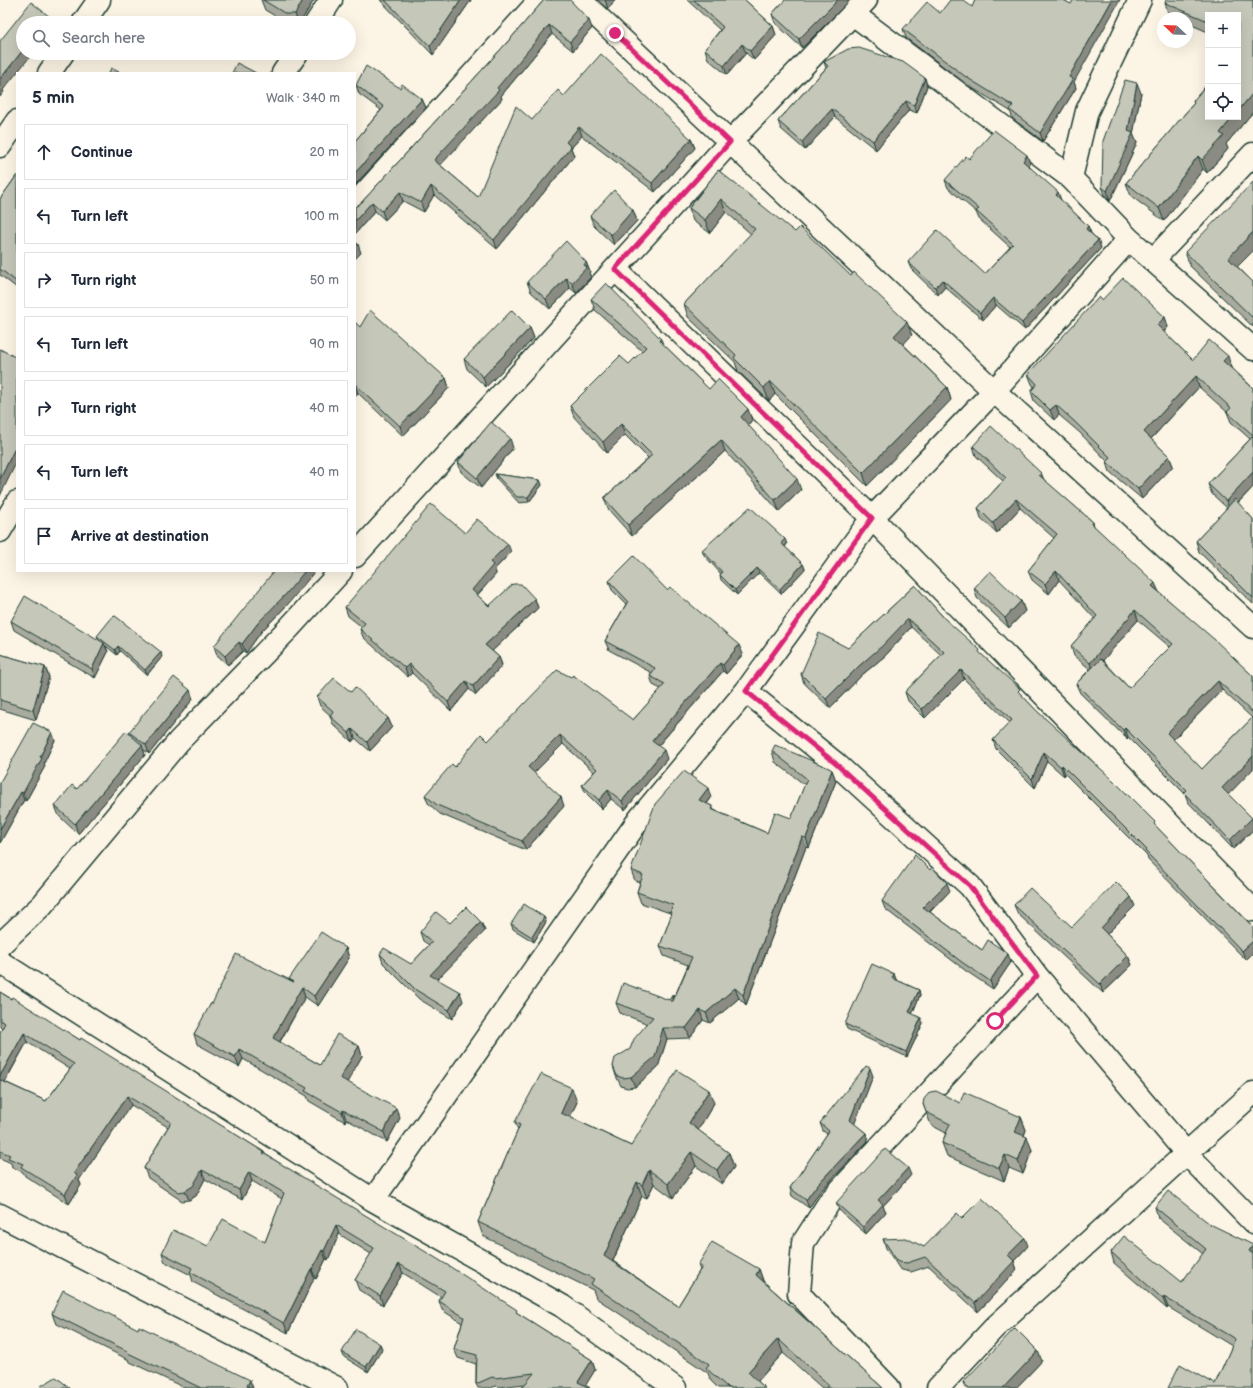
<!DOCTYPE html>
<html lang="en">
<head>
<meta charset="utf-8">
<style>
	body { margin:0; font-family:"Balsamiq Sans",sans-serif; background:#f2f2f3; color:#1f2937 }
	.controls { position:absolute; right:12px; top:12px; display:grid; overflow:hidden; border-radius:0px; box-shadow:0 4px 16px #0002 }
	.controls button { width:36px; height:36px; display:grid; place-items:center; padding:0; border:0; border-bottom:1px solid #e0e1e3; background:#fff; color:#1f2937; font:20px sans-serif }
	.compass { position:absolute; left:1157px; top:12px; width:36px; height:36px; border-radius:50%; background:#fff; box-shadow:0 4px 16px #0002; rotate:293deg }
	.stop { position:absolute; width:12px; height:12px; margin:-9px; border:3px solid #db2777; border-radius:50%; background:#fff }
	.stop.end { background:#db2777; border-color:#fff; box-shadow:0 1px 4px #0008 }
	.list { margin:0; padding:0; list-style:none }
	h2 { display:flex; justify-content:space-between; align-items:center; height:52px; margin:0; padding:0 16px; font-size:17px }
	h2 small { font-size:13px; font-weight:400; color:#747a83 }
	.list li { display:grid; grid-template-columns:26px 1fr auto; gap:12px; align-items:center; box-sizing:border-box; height:56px; margin:0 8px 8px; padding:0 8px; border:1px solid #e0e1e3; border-radius:0px }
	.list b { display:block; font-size:15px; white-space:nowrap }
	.list em { font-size:13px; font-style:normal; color:#747a83 }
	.icon { flex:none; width:22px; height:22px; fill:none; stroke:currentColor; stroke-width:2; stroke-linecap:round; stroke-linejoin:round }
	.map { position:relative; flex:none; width:1253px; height:1388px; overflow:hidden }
	.search { position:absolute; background:#fff; box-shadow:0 4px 16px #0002; left:16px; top:16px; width:340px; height:44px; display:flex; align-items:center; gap:10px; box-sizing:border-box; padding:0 14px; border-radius:22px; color:#747a83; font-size:15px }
	.panel { position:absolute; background:#fff; box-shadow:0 4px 16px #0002; left:16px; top:72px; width:340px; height:500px; border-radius:0px }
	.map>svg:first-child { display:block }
</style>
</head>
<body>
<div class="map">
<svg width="1253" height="1388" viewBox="0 0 1253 1388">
	<rect width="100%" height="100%" fill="#fcf5e5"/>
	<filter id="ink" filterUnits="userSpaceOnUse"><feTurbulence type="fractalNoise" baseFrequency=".025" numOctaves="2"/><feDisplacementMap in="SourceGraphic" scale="8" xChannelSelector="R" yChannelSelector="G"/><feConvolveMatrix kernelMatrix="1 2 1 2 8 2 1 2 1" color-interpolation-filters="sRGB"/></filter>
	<g filter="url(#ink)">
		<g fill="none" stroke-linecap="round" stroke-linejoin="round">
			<defs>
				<path id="minor" d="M580 0 994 391 1253 627
					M1140 0 1087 111 1071 178 1129 239 1253 349
					M853 14 1071 178
					M316 23 331 0
					M283 73 297 53
					M355 204 540 0
					M1153 260 1253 154
					M615 269 872 518 1253 910
					M0 531 17 502
					M355 556 730 142 866 0
					M746 691 835 763 970 886 1037 976 1187 1154 1253 1222
					M0 945 42 905 179 741 289 628 341 571
					M0 962 373 1200 562 1306 675 1388
					M373 1200 640 818 746 691 872 518 994 391 1129 239
					M0 1215 337 1388
					M889 1388 799 1294 803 1243 830 1201 1037 976
					M938 1388 995 1327 1253 1093"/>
				<path id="major" d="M83 23 99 0
					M49 73 63 53
					M0 146 17 121"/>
			</defs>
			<use href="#minor" stroke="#1f3d34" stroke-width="25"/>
			<use href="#major" stroke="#1f3d34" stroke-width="25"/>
			<use href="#minor" stroke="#fcf5e5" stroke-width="22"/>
			<use href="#major" stroke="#fcf5e5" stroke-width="22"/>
		</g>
		<path fill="#a9ab9f" stroke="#1f3d34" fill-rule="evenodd" d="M261 0H314L300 23H287L265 10Z
			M380 0H471L433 55Z
			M544 0 592 28 573 51 552 34 501 96 502 99 440 165 478 197 532 120 564 96 691 139 695 148 655 192 582 136 571 148 574 156 497 249 434 195 424 212 403 201 385 220 375 211 355 234V207L361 203 512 37Z
			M597 0H615L608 9Z
			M687 0H745L773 26 776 35 754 60 746 53 727 75 708 59 705 49 720 30Z
			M785 0 802 48 775 23 772 14Z
			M1253 0V112L1226 144 1228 149 1207 173 1203 169 1164 221 1131 196 1126 183 1194 103 1193 101 1238 117V15H1208V32L1187 23V18H1175L1169 16 1165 3Z
			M972 7 1074 82 1076 88 1043 141 1013 119 1010 111 969 86 906 38 903 29 940 13Z
			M824 62 925 78 927 86 917 113 909 110 876 150 835 117 805 150 781 129 778 121 826 68Z
			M356 85 400 88 422 99 426 108 355 185V141L381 110 359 94Z
			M1141 93 1133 134 1137 143 1110 201 1106 197 1102 187Z
			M1027 155 1030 163 1028 165 1061 200 1088 226 1091 233 1098 240 1101 248 1025 330 996 305 983 320 945 287 938 295 911 269 908 262 985 274 1010 247 979 219 976 212 948 188 945 180 969 159Z
			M718 170 912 335 903 344 947 387 951 400 867 486 775 394 769 401 738 371 735 362 688 317 684 304 751 234 726 212 710 233 693 221 689 208Z
			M17 175V288L0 275V199Z
			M633 210 637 221 614 245 594 226 590 216Z
			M1185 252 1238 267 1253 282V327L1190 266Z
			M586 262 590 272 589 273 591 277 576 293 570 288 550 309 531 292 527 282Z
			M591 299 661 339 663 344 709 389 752 420 748 425 801 490 779 511 725 451 632 536 608 509 604 498 648 458 625 435 607 453 574 417 570 406 629 364 642 351 595 310Z
			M1102 300 1165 317 1168 327 1164 332 1193 360 1231 366V367L1253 388V487L1238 503 1253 519V604L1199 552 1196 541 1227 508 1212 494 1208 484 1250 439 1231 422 1227 412 1199 387 1151 439 1169 456 1173 466 1142 499 1110 472 1107 462V461L1079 432 1059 415 1054 420 1034 401 1031 391 1034 387 1032 384 1028 374Z
			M355 322 360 327 446 378 449 388 403 436 358 393 355 397Z
			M530 328 534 338 486 387 467 369 464 359Z
			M973 446 1041 473 1044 480 1093 522 1094 526 1158 591 1253 676V769L1228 794 1252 818 1253 822V830L1233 849 1188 802 1185 794 1128 737 1127 739 1080 693 1076 684 1090 669 1074 656 1071 646 1095 619 1059 580 1049 594 1032 580 1028 571 1054 538 1020 508 997 533 981 518 978 508 1003 481 976 456ZM1138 620 1170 647 1129 688 1103 660ZM1222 690 1252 718 1202 769 1173 740Z
			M513 448 481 488 461 472 458 462Z
			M495 474 540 480 542 485 529 502 519 503 497 479Z
			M465 533 511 552 495 569 496 574 477 595 489 606 535 599 538 608 492 651 499 657 502 665 476 695 469 689 451 711 412 673 408 677 363 637 360 629 362 627 348 616 345 607Z
			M787 544 785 547 803 564 805 569 781 594 759 573 737 595 721 580 720 575 721 574 704 555 702 550Z
			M609 581 667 590 743 654 726 674 723 671 658 746 667 759 625 810 611 799 602 809 586 793 582 785 594 772 563 744 534 773 564 806 526 850 440 814 428 803 425 795 455 767 488 741 633 720 661 689 653 685 650 676 652 673 609 650 605 641 626 604 612 590Z
			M915 585 945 619 982 655 1037 711 1157 828 1253 927 1246 960 1148 860 1147 856 1065 774 1064 776 1047 761 1035 788 996 749 993 740 1010 723 964 679 925 718 908 701 905 692 941 655 911 627 886 655 862 675 830 708 804 683 801 674 848 648Z
			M974 588 1021 601 1025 611 1009 628 977 598Z
			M289 603 261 632 246 653 243 651 228 665 217 655 214 646Z
			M11 621 99 640 97 636 162 657 147 675 120 651 117 655 106 646 108 652 95 678 14 630Z
			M0 654 45 667 49 677 36 720 0 709Z
			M351 692 388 718 392 727 370 751 355 738 352 742 333 724 330 716V715L320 706 317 697Z
			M193 699 149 754 143 749 145 755 78 834 59 816 55 806 77 789 131 735 129 732Z
			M55 740 44 763 45 766 26 801 24 800 0 843V782Z
			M772 751 832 770 836 781 809 848 806 847 746 1005 739 998 710 1023 703 1020 690 1038 667 1039 658 1067 635 1087 627 1088 621 1086 616 1076 613 1066 630 1049 648 1024 620 1013 616 1003 669 1000 674 998 688 965 664 956 660 946 671 916 670 913 641 903 637 892 640 882 635 881 631 870 711 798 707 804 712 806 714 810 767 833 791 818 805 785 775 762Z
			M950 891 930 912 982 950 1011 962 993 989 966 971 885 909 882 901Z
			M1014 905 1072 927 1135 906 1107 934 1128 956 1132 965 1103 993 1018 914Z
			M544 917 546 922 534 942 513 929 511 924Z
			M481 922 485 931 437 979 463 1001 452 1019 419 999 383 963 380 954 411 964 429 945 423 941 420 932 450 923Z
			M346 948 349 958 318 1006 305 997 280 1042 320 1065 359 1046 362 1056 347 1082 400 1118 387 1142 346 1119 345 1122 309 1101 307 1096 243 1059 239 1067 197 1044 194 1034 212 1004 289 980V979Z
			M894 974 896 980 919 990 920 995 912 1014 923 1023 907 1057 847 1029 845 1024Z
			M0 992 80 1040 264 1152 265 1154 592 1360 595 1370 585 1385 590 1388H522L525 1384 499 1387 496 1386 491 1388H478L476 1384V1364L458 1358 454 1349 462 1323 442 1310 439 1301 441 1297 403 1273 383 1305 359 1290 355 1280 371 1254 339 1234 328 1260 326 1259 316 1279 314 1278 288 1333 193 1282 191 1275 165 1262 162 1253 208 1246 265 1242 282 1199 252 1181 242 1200 205 1179 196 1196 189 1200 182 1201 148 1178 144 1168 168 1127 131 1105 79 1180 81 1185 69 1204 25 1176 23 1172 12 1167 11 1163 0 1158V1032L2 1029 0 1027ZM27 1042 70 1069 46 1101 5 1082Z
			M873 1076 854 1124 866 1133 868 1141 819 1193 809 1208 792 1196 790 1188 827 1134 823 1131 820 1123Z
			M577 1102 570 1117 631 1146 714 1103 698 1130 729 1153 734 1167 722 1184 696 1166 673 1198 654 1184 647 1198 642 1196 613 1261 678 1306 700 1270 698 1265 759 1269 763 1281 883 1388H822L783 1353 758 1381 765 1388H718L711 1381 708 1373 596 1298 593 1290 483 1236 478 1222 518 1130 515 1122Z
			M960 1103 1021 1117 1026 1130 1024 1136 1032 1150 1023 1174 1009 1168 1004 1181 947 1156 942 1143 946 1133 931 1125 923 1104Z
			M911 1175 883 1206 886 1212 866 1234 839 1210 836 1203Z
			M1155 1207 1210 1224 1253 1388 1215 1384 1232 1346 1168 1307 1167 1309 1114 1263 1111 1252 1182 1282 1203 1254 1158 1218Z
			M962 1218 1028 1246 1014 1261 1017 1270 978 1312 929 1266 911 1272 902 1270 899 1268 886 1248 883 1239 924 1247Z
			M52 1313 253 1388H185L130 1362 129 1360 57 1324 55 1322Z
			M380 1344 382 1349 368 1372 344 1357 342 1352Z
			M1042 1361 1016 1388H965L963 1382Z"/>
		<path fill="#8a8b82" stroke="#1f3d34" d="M303 0H314L300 23H298L295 14Z
			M461 0H471L433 55 430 46Z
			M605 0H615L608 9Z
			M838 0H850L802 48 799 39Z
			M1112 0H1120L1074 82 1076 88 1043 141 1040 133 1069 77Z
			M50 17 52 23H45Z
			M589 20 592 28 573 51 570 42Z
			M549 25 552 34 501 96 502 99 437 169 434 160Z
			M773 26 776 35 754 60 750 51Z
			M742 44 746 53 727 75 724 66Z
			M23 50V53H33L3 90 4 92 0 97V79Z
			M925 78 927 86 917 113 914 105Z
			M1137 83 1141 93 1133 134 1137 143 1110 201 1107 191 1128 131Z
			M1253 93V112L1226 144 1228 149 1207 173 1202 160 1220 133 1233 117H1238V111Z
			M422 99 426 108 355 185V173Z
			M906 101 909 110 876 150 873 141Z
			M832 109 835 117 805 150 802 142Z
			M579 127 582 136 571 148 574 156 497 249 494 240 566 142Z
			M691 139 695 148 655 192 652 183Z
			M1027 155 1030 163 1026 169 1023 161Z
			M1198 156 1203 169 1164 221 1159 208Z
			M431 186 434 195 424 212 421 203Z
			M400 192 403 201 385 220 382 211Z
			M1058 192 1061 200 1056 195Z
			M721 199 726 212 710 233 705 220Z
			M372 202 375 211 355 234V221Z
			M633 210 637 221 614 245 611 235Z
			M1088 226 1091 234 1086 229Z
			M1253 232V251L1233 271 1228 258Z
			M1098 240 1101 248 1025 330 1022 323Z
			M358 244 361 253 355 259V246Z
			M586 262 590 272 589 273 591 277 576 293 572 283Z
			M566 278 570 288 550 309 546 299Z
			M943 280 945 287 938 295 935 287Z
			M993 298 996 305 983 320 980 313Z
			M1165 317 1168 327 1160 336 1157 325Z
			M907 322 912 335 899 349 894 336Z
			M530 328 534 338 486 387 483 377Z
			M1228 356 1231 366 1227 371 1223 361Z
			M1196 376 1199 387 1148 442 1144 432Z
			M446 378 449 388 403 436 400 426Z
			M770 381 775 394 769 401 764 388Z
			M355 384 358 393 355 397Z
			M947 387 951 400 867 486 863 473Z
			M1056 405 1059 415 1054 420 1050 410Z
			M748 409 752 420 745 428 741 417Z
			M621 424 625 435 607 453 603 442Z
			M510 438 513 448 481 488 477 478Z
			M721 440 725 451 632 536 628 525Z
			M17 444V461L0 496V479Z
			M1169 456 1173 466 1142 499 1138 489Z
			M1253 472V487L1230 511 1226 501Z
			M1041 473 1045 482 1039 475Z
			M797 479 801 490 779 511 775 500Z
			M540 480 542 485 529 502 528 497Z
			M1016 499 1020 508 997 533 993 523Z
			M785 539 787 544 783 549 781 543Z
			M508 544 511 552 495 569 496 574 475 598 472 590 490 562Z
			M803 564 805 569 781 594 780 589Z
			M757 568 759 573 737 595 735 590Z
			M305 571H315L289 603 261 632 246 653 242 644 258 623Z
			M1056 571 1059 580 1049 594 1045 584Z
			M1155 583 1159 592 1152 586Z
			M535 599 538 608 489 654 485 645Z
			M1021 601 1025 611 1009 628 1005 618Z
			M1135 610 1138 620 1093 672 1090 663Z
			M908 619 911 627 886 655 862 675 830 708 826 699 859 666Z
			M239 642 243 651 228 665 225 656Z
			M104 643 108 652 95 678 92 669Z
			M739 645 743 654 726 674 723 665Z
			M118 646 120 651 117 655 115 650Z
			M161 652 162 657 147 675 145 670Z
			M499 657 502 665 476 695 473 686Z
			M720 663 723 671 655 749 652 741Z
			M409 664 412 673 408 677 405 668Z
			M45 667 49 677 36 720 33 710Z
			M961 670 964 679 925 718 922 709Z
			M466 681 469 689 451 711 448 702Z
			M1218 681 1222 690 1170 743 1167 733Z
			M190 690 193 699 149 754 146 745Z
			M388 718 392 727 370 751 367 742Z
			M1125 728 1128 737 1127 739 1123 730Z
			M352 729 355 738 352 742 349 733Z
			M52 732 55 740 44 763 45 766 26 801 23 793Z
			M560 735 563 744 531 776 528 767Z
			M142 745 145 755 78 834 75 824Z
			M664 750 667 759 625 810 622 801Z
			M1044 752 1047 761 1035 788 1032 779Z
			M1253 756V769L1226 797 1222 788Z
			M1062 765 1065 774 1064 776 1061 767Z
			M832 770 836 781 809 848 806 838Z
			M708 788 711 798 702 810 699 800Z
			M608 790 611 799 602 809 599 800Z
			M21 792 24 800 0 843V829Z
			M561 797 564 806 526 850 522 841Z
			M1252 818 1253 822V830L1233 849 1230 840Z
			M802 837 806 847 746 1005 743 995Z
			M947 883 950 891 926 915 923 907Z
			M1131 897 1135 906 1104 937 1101 928Z
			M544 917 546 922 534 942 532 937Z
			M481 922 485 931 433 984 430 975Z
			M1253 941V953L1246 960 1242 951Z
			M346 948 349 958 318 1006 314 996Z
			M1008 954 1011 962 993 989 990 981Z
			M1128 956 1132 965 1103 993 1100 984Z
			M894 974 896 979 894 983 892 978Z
			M302 987 305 997 276 1048 273 1038Z
			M735 988 739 998 710 1023 706 1013Z
			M919 990 920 995 911 1017 909 1012Z
			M460 992 463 1001 452 1019 449 1010Z
			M673 994 677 1005 671 1001Z
			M700 1010 703 1020 690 1038 686 1028Z
			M921 1018 923 1023 907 1057 906 1052Z
			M663 1028 667 1039 658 1067 635 1087 631 1077Z
			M24 1033 27 1042 1 1088 0 1084V1076Z
			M359 1046 362 1056 344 1088 340 1078Z
			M239 1049 243 1059 239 1067 235 1057Z
			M870 1068 873 1076 853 1128 850 1120Z
			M572 1088 577 1102 566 1126 561 1113Z
			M709 1090 714 1103 694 1137 689 1123Z
			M127 1096 131 1105 79 1180 81 1185 69 1204 65 1194 74 1173Z
			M396 1108 400 1118 387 1142 384 1132Z
			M343 1110 346 1119 345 1122 342 1112Z
			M1021 1117 1026 1130 1020 1145 1015 1132Z
			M866 1133 868 1141 819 1193 809 1208 806 1200 817 1185Z
			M1027 1137 1032 1150 1023 1174 1018 1161Z
			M691 1152 696 1166 673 1198 668 1184Z
			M729 1153 734 1167 722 1184 717 1170Z
			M1005 1155 1009 1168 1004 1181 999 1168Z
			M908 1168 911 1175 883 1206 886 1212 866 1234 863 1227 878 1200Z
			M202 1170 205 1179 196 1196 189 1200 185 1191Z
			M649 1170 654 1184 647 1198 642 1185Z
			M249 1172 252 1181 242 1200 239 1190Z
			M637 1182 642 1196 609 1269 604 1256Z
			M336 1225 339 1234 328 1260 324 1251Z
			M1025 1238 1028 1246 1014 1261 1017 1270 978 1312 975 1303 1008 1255Z
			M1253 1246V1261L1249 1251Z
			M322 1250 326 1259 316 1279 312 1270Z
			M399 1264 403 1273 383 1305 380 1296Z
			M311 1269 314 1278 288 1333 284 1323Z
			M759 1269 764 1283 756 1275Z
			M1164 1297 1168 1307 1167 1309 1163 1299Z
			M778 1339 783 1353 753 1386 748 1372Z
			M380 1344 382 1349 368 1372 366 1367Z
			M1038 1351 1042 1361 1016 1388H1003Z
			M592 1360 595 1370 584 1388 578 1382Z
			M250 1380 253 1388H248L247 1386Z"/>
		<path fill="#c5c7b9" stroke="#1f3d34" d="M263 0H303L295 14H286Z
			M385 0H461L430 46Z
			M544 0H570L589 20 570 42 549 25 497 88 499 90 434 160 478 197 516 106 532 120 558 90 564 96 601 54 691 139 652 183 579 127 566 142 571 147 494 240 431 186 421 203 400 192 382 211 372 202 355 221V207L361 203 512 37Z
			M694 0H745L773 26 750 51 742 44 724 66 705 49 723 27Z
			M785 0H838L799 39 772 14Z
			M950 0H963L972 7 975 0H1063L1071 4 1073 0H1112L1069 77 1073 79 1040 133 1010 110 1013 106 966 77 903 29 927 2 940 13Z
			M1166 0H1253V93L1238 111V15H1208V21L1165 3Z
			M31 2 50 17 45 23H23V50L0 79V41Z
			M859 48 903 62 925 78 914 105 906 101 873 141 832 109 802 142 778 121 828 66 824 62 848 49Z
			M237 63 256 73H232Z
			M366 66 400 88 402 84 422 99 355 173V141L384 107 356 85Z
			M111 68 121 73H109Z
			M1125 80 1137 83 1128 131 1133 133 1107 191 1102 187 1103 141Z
			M1208 83V117H1233L1220 133 1224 136 1202 160 1198 156 1159 208 1126 183 1194 103 1193 101Z
			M994 130 1027 155 1023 161 1058 192 1056 195 1088 226 1086 229 1098 240 1022 323 993 298 980 313 943 280 935 287 908 262 937 230 985 274 1013 244 976 211 979 209 945 180 966 156 969 159Z
			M718 170 795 232 800 227 851 276 854 272 907 322 894 336 947 387 863 473 770 381 764 388 734 358 736 355 684 304 755 229 721 199 705 220 689 208Z
			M17 175V282L0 269V199Z
			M1253 182V232L1228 258 1253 282V318L1185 252Z
			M614 190 633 210 611 235 590 216Z
			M355 241 358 244 355 246Z
			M566 241 586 262 584 265 587 267 572 283 566 278 546 299 527 282Z
			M1123 278 1165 317 1157 325 1193 360 1209 340 1228 356 1223 361 1253 388V435L1227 412 1231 408 1196 376 1144 432 1169 456 1138 489 1107 462 1111 458 1075 422 1056 405 1050 410 1031 391 1037 384 1028 374 1099 297 1102 300Z
			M606 283 661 339 659 340 709 389 718 379 748 409 741 417 797 479 775 500 721 440 628 525 604 498 652 455 621 424 603 442 570 406 620 356 629 364 646 347 591 299Z
			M370 310 446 378 400 426 355 384V322L360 327Z
			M512 310 530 328 483 377 464 359Z
			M0 349 17 358V444L0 479Z
			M491 422 510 438 477 478 458 462Z
			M991 426 1041 473 1039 475 1093 522 1092 524 1155 583 1152 586 1215 640 1253 676V713L1218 681 1167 733 1202 769 1253 717V756L1222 788 1252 818 1230 840 1184 793 1187 790 1125 728 1123 730 1076 684 1101 659 1129 688 1173 644 1135 610 1090 663 1071 646 1097 616 1056 571 1045 584 1028 571 1057 534 1016 499 993 523 978 508 1006 478 973 446Z
			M1253 436V472L1226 501 1208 484Z
			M495 474 540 480 528 497H517Z
			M1235 499 1253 519V598L1196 541Z
			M431 504 465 533 477 519 508 544 490 562 493 565 472 590 489 606 513 584H521L535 599 485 645 499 657 473 686 466 681 448 702 409 664 405 668 360 629 365 623 345 607Z
			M750 507 785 539 781 543 803 564 780 589 757 568 735 590 720 575 722 572 702 550Z
			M634 556 667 590 670 587 739 645 723 665 720 663 652 741 664 750 622 801 608 790 599 800 582 785 597 769 560 735 528 767 561 797 522 841 437 805 425 795 452 764 455 767 481 734 488 741 557 670 571 677 573 675 633 720 665 684 650 676 655 668 605 641 628 601 609 581Z
			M274 571H305L286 594 258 623 242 644 239 642 225 656 214 646Z
			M990 571 1021 601 1005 618 974 588Z
			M915 585 945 619 980 650 979 652 1020 689 1018 691 1037 711 1112 779 1155 822 1154 824 1253 927V941L1242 951 1145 851 1147 850 1062 765 1061 767 1044 752 1032 779 993 740 1012 720 961 670 922 709 905 692 944 652 908 619 882 646 859 666 826 699 801 674 819 633 848 648Z
			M25 596 104 643 92 669 11 621Z
			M114 615 161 652 145 670 118 646 115 650 97 636Z
			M0 654 45 667 33 710 0 700Z
			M174 677 190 690 146 745 129 732Z
			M334 678 351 692 355 687 388 718 367 742 352 729 349 733 330 716 333 711 317 697Z
			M33 723 52 732 40 757 42 758 23 793 21 792 0 829V782Z
			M126 731 142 745 75 824 55 806 72 785 77 789Z
			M775 745 829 768 832 770 806 838 802 837 743 995 735 988 706 1013 700 1010 686 1028H663L655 1057 631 1077 623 1078 617 1076 613 1066 615 1058 630 1049 634 1039 653 1017 616 1003 623 983 669 1000 673 994 671 1001H673L692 957 660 946 672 913H670L673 905 637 892 643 875 631 870 655 804 684 771 708 788 699 800 712 806 711 809 767 833 775 812 791 818 807 779 772 751Z
			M915 855 930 870 932 867 947 883 923 907 982 950 988 940 1007 953 1008 954 990 981 963 963 882 901Z
			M1116 882 1131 897 1101 928 1128 956 1100 984 1014 905 1030 888 1072 927Z
			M524 904 544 917 532 937 511 924Z
			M466 907 481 922 430 975 460 992 449 1010 416 990 380 954 384 948 411 964 432 942 420 932 436 912 450 923Z
			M321 932 346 948 314 996 302 987 273 1038 320 1065 337 1034 359 1046 340 1078 396 1108 384 1132 343 1110 342 1112 305 1091 307 1088 239 1049 235 1057 194 1034 211 1003 212 1004 236 954 294 982 289 979Z
			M872 964 894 974 892 978 919 990 909 1012 921 1018 906 1052 845 1024Z
			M0 992 11 999 12 997 80 1040 81 1038 264 1152 263 1153 449 1266 517 1310 516 1312 592 1360 578 1382 590 1388H522L534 1373 495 1378 492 1377 476 1384 477 1355 454 1349 464 1317 439 1301 445 1291 399 1264 380 1296 355 1280 374 1248 336 1225 324 1251 322 1250 312 1270 311 1269 284 1323 190 1272 192 1268 162 1253 173 1230 208 1246 223 1219 265 1242 284 1193 249 1172 239 1190 202 1170 193 1186 185 1191 179 1192 144 1168 171 1122 127 1096 74 1173 77 1175 65 1194 21 1167 23 1164 8 1158 10 1155 0 1151V1080L46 1101 74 1064 24 1033 0 1076V1032L5 1023 0 1020Z
			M866 1066 870 1068 850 1120 866 1133 817 1185 806 1200 790 1188 829 1131 820 1123Z
			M677 1070 709 1090 689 1123 729 1153 717 1170 691 1152 668 1184 649 1170 642 1185 637 1182 604 1256 678 1306 702 1267 698 1265 712 1242 759 1269 756 1275 883 1388H827L829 1385 778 1339 748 1372 765 1388H728L706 1368 709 1364 591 1284 594 1279 478 1222 520 1125 515 1122 541 1074 572 1088 561 1113 631 1146Z
			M936 1091 960 1103 964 1092 1021 1117 1015 1132 1027 1137 1018 1161 1005 1155 999 1168 942 1143 950 1124 926 1112 923 1104 924 1099 930 1092Z
			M885 1149 908 1168 878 1200 883 1204 863 1227 836 1203Z
			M1168 1191 1210 1224 1253 1245 1249 1251 1253 1254V1388H1168L1180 1364 1215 1384 1235 1339 1164 1297 1163 1299 1111 1252 1124 1236 1182 1282 1206 1249 1155 1207Z
			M982 1198 1025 1238 1008 1255 1014 1261 975 1303 925 1257 907 1263 899 1262 896 1259 883 1239 906 1238 924 1247 957 1213 962 1218Z
			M63 1290 138 1329 139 1326 250 1380 247 1386 252 1388H201L126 1352 127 1351 54 1315 52 1313Z
			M1015 1328 1038 1351 1003 1388H969L963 1382Z
			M356 1329 380 1344 366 1367 342 1352Z
			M56 1377 70 1388H42L41 1386Z"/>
	</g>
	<g fill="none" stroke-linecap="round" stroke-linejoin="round" filter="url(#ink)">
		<path stroke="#db2777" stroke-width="5" d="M615 33 730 142 615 269 872 518 746 691 835 763 970 886 1037 976 995 1021"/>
	</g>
</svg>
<div class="controls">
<button>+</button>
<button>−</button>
<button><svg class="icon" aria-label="locate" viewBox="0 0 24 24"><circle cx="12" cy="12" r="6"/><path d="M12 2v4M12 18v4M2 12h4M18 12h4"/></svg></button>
</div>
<svg class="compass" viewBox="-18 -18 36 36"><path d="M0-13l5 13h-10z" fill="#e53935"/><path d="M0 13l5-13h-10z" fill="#747a83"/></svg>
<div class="stop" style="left:995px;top:1021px"></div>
<div class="stop end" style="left:615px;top:33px"></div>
<div class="search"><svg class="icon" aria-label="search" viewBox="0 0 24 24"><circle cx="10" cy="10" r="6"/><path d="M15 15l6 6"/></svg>Search here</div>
<section class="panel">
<h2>5 min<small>Walk · 340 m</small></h2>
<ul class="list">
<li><svg class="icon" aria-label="ahead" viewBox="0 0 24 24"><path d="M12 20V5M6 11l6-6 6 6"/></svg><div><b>Continue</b></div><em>20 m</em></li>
<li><svg class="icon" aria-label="left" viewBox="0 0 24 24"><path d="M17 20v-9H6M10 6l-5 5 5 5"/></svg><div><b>Turn left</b></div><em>100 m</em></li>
<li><svg class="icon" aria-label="right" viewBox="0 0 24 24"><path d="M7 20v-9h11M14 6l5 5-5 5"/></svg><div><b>Turn right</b></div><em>50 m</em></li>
<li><svg class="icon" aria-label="left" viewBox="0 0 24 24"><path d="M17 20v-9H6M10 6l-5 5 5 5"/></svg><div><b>Turn left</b></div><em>90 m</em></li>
<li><svg class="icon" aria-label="right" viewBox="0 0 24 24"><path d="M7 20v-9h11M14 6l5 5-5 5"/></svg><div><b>Turn right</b></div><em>40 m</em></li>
<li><svg class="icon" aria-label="left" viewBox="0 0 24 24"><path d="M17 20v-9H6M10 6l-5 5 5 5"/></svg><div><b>Turn left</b></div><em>40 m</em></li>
<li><svg class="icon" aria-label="arrive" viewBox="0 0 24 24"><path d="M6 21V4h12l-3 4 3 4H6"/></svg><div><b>Arrive at destination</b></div></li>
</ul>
</section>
</div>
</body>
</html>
